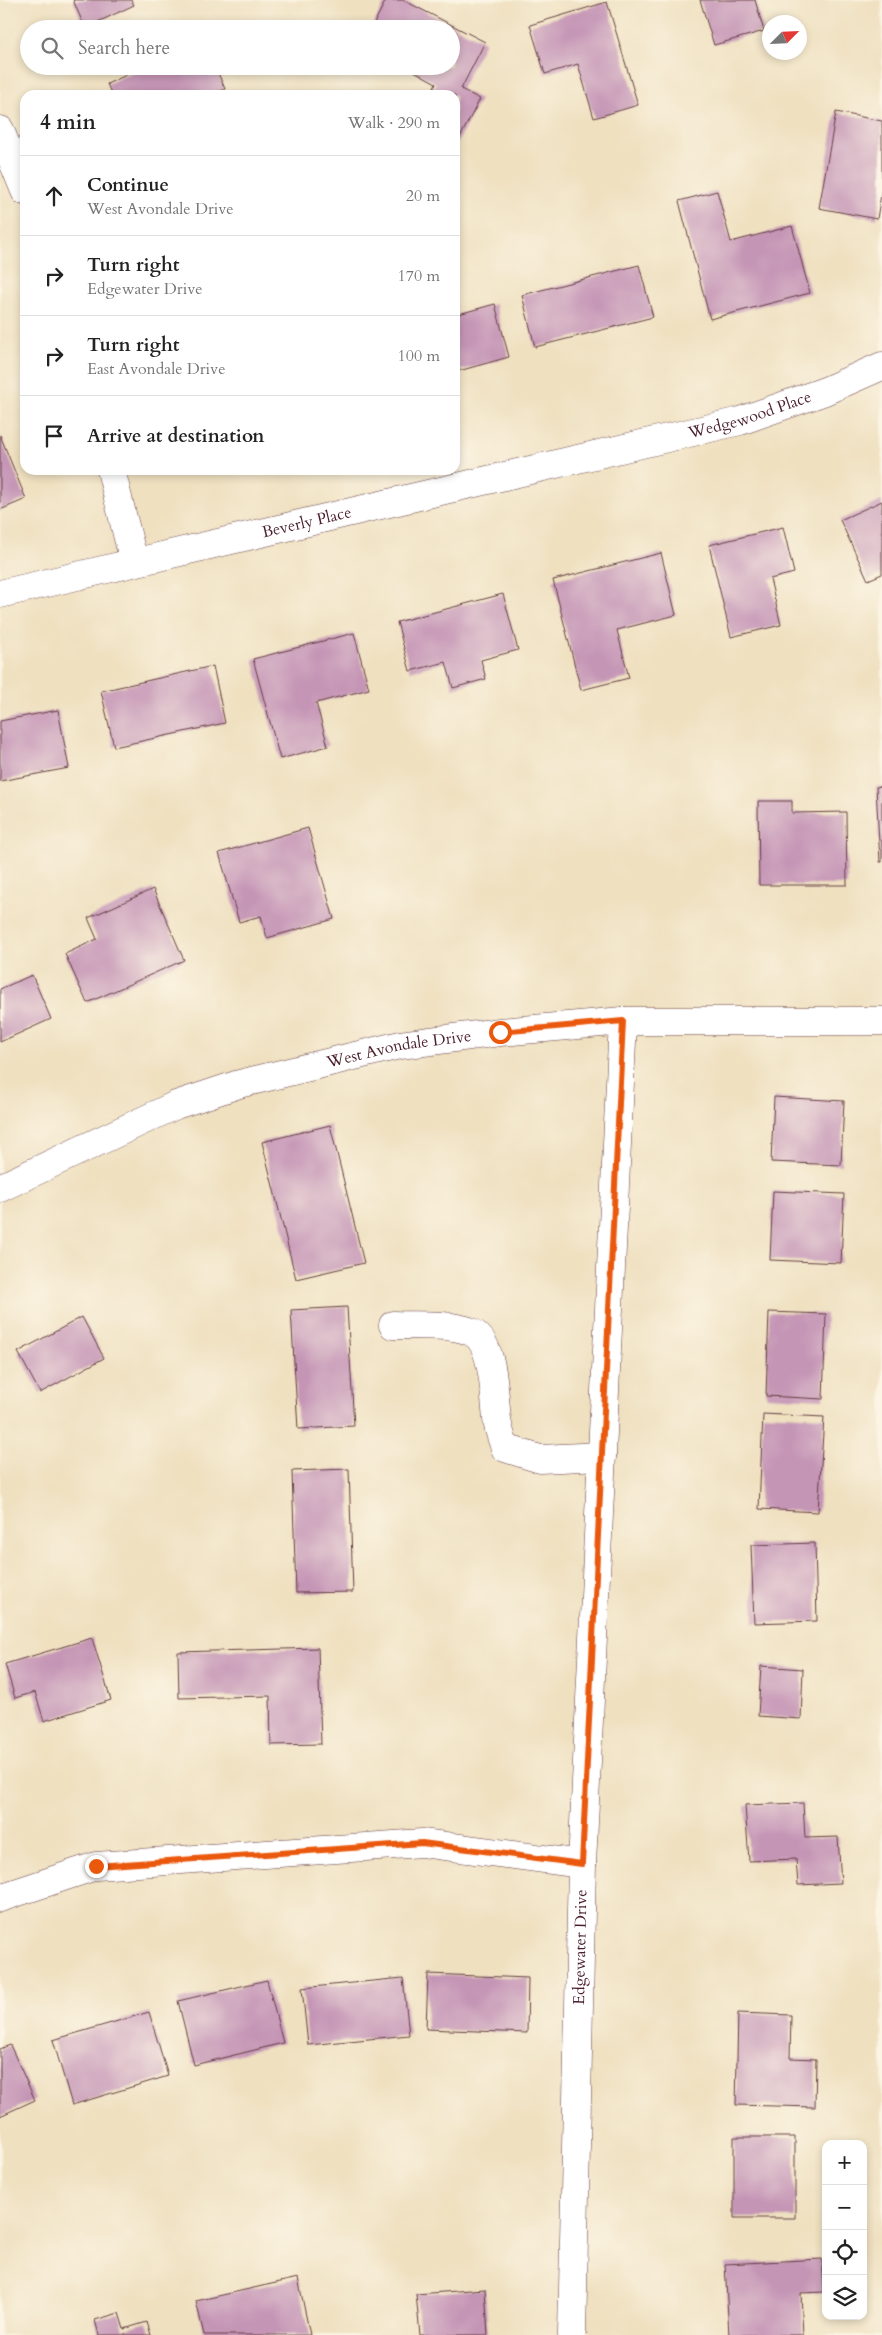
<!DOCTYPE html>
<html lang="en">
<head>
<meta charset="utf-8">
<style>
	body { margin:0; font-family:Cardo,serif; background:#f6f6f6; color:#222 }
	.controls { position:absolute; right:15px; bottom:15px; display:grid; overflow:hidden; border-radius:10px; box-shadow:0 2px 8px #0003 }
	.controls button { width:45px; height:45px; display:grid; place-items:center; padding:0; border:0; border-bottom:1px solid #e0e0e0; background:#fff; color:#222; font:25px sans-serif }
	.compass { position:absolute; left:762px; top:15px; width:45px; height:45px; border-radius:50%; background:#fff; box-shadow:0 2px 8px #0003; rotate:66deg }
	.stop { position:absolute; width:15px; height:15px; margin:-11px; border:4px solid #ea580c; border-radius:50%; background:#fff }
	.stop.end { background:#ea580c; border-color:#fff; box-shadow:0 1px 5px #0008 }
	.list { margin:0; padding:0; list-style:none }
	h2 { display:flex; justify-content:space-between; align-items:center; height:65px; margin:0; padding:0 20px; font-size:21px }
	h2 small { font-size:16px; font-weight:400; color:#767676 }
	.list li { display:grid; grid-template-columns:32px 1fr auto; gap:15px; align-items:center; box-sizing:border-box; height:80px; padding:0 20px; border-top:1px solid #e0e0e0 }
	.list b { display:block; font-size:19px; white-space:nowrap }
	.list p { margin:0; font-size:16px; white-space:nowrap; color:#767676 }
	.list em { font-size:16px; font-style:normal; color:#767676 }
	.icon { flex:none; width:28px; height:28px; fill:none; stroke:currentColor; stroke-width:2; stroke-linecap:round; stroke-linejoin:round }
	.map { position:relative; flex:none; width:882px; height:2335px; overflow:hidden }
	.search { position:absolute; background:#fff; box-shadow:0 2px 8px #0003; left:20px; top:20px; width:440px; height:55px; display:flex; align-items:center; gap:12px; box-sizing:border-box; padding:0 18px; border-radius:28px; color:#767676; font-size:19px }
	.panel { position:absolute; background:#fff; box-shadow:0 2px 8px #0003; left:20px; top:90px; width:440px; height:385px; border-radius:15px }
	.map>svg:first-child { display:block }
</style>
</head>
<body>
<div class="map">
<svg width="882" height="2335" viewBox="0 0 882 2335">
	<rect width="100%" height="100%" fill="#fcf5e5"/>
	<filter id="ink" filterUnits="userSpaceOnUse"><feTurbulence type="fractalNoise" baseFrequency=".02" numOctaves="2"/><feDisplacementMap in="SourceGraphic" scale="10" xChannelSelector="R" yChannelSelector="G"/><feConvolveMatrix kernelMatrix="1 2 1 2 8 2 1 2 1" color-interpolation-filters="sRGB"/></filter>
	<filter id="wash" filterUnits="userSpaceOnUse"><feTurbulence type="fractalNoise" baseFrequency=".0096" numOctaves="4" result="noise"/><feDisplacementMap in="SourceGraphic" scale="20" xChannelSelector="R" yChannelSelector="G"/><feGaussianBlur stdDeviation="1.12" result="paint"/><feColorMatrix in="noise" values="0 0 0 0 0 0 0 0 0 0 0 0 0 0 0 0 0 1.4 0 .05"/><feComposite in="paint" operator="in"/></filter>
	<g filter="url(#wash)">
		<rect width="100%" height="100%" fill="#efe0c0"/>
		<g id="blocks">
			<path fill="#c595b6" d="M73 0H131L134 5 85 28Z
				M386 0H403L485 42 461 89 480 99 455 147V95H430L436 83 405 66H451V29H371Z
				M700 0H755L764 31 714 45Z
				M607 2 638 105 594 118 578 64 545 74 530 25Z
				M146 66H215L225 89 211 95H112L107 84Z
				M836 112 882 121V188L877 219 819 208Z
				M717 191 731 242 792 226 810 293 710 319 679 201Z
				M639 265 653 317 535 347 522 295Z
				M495 304 509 357 455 372V315Z
				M0 435 26 499 0 510Z
				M882 501V574L868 580 840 520Z
				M783 527 794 573 770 579 781 625 731 637 709 545Z
				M661 553 676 615 617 630 629 678 581 690 553 580Z
				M503 594 518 650 481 660 486 679 453 688 446 662 410 671 397 622Z
				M354 633 369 689 316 703 328 746 280 759 253 659Z
				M213 666 225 723 114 747 101 691Z
				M58 710 69 768 0 781V721Z
				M882 786V862H880L876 787Z
				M758 801H792V813L846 812 847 885H759Z
				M308 828 334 919 267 938 261 916 239 922 219 853Z
				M153 889 184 960 87 1003 65 954 97 939 88 918Z
				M32 975 51 1019 0 1042V989Z
				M774 1097 844 1101 841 1165 771 1162Z
				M330 1125 364 1263 296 1279 262 1142Z
				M773 1191 844 1194 841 1263 770 1260Z
				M347 1307 354 1426 298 1429 291 1310Z
				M769 1312 826 1314 823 1399 766 1396Z
				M82 1317 104 1358 40 1393 18 1352Z
				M763 1414 824 1417 818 1512 759 1509Z
				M349 1469 353 1592 296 1593 292 1471Z
				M815 1543 817 1621 754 1623 751 1545Z
				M92 1638 111 1700 44 1721 35 1692 15 1698 5 1664Z
				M318 1648 321 1744 271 1745 270 1696 179 1698 178 1652Z
				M761 1666 803 1669 801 1719 758 1716Z
				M803 1803 805 1838 838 1837 841 1883 798 1885 796 1859 749 1861 745 1805Z
				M428 1974 528 1978 527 2033 426 2029Z
				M403 1978 409 2035 308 2045 302 1988Z
				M267 1980 283 2043 194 2065 178 2001Z
				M149 2012 168 2076 72 2105 53 2040Z
				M738 2013 791 2015 790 2058 816 2059 815 2107 736 2105Z
				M10 2045 35 2100 0 2116V2049Z
				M734 2137H795V2218H734Z
				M822 2259 824 2292 801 2293 803 2335H729L725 2264Z
				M298 2278 310 2335H204L196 2301Z
				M485 2289 488 2335H420L416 2294Z
				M119 2313 124 2329 147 2322 151 2335H99L95 2320Z"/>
		</g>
	</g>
	<g filter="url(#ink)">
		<use href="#blocks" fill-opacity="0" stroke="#633c41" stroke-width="1"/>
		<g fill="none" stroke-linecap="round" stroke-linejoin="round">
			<defs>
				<g id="minor">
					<path d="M0 130 25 191"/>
					<path d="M111 470 134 562"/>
					<path id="s1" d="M0 594 740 421 825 391 882 366"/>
					<path id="s2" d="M0 1188 176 1105 239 1084 400 1045 500 1032 623 1021H882"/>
					<path d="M393 1325C417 1326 446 1323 469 1331 495 1339 494 1397 497 1419 498 1429 502 1439 505 1448L540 1459 602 1456"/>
					<path d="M0 1898 96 1866 422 1843 582 1864"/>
					<path id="s3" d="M572 2335 582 1864 623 1021"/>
				</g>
			</defs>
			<use href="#minor" stroke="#633c41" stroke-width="29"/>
			<use href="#minor" stroke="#fff" stroke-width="28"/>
		</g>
	</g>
	<g fill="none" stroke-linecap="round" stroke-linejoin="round" filter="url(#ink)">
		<path stroke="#ea580c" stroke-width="6" d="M96 1866 422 1843 582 1864 623 1021 500 1032"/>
	</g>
	<g text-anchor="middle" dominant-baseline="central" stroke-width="4" stroke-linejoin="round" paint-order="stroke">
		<g font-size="16" fill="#4a1f2b" stroke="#fcf5e5">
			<text stroke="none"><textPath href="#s1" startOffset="771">Wedgewood Place</textPath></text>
			<text stroke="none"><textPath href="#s1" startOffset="315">Beverly Place</textPath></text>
			<text stroke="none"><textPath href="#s2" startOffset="425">West Avondale Drive</textPath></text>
			<text stroke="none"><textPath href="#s3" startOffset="388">Edgewater Drive</textPath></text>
		</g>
	</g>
</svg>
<div class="controls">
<button>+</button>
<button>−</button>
<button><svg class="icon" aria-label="locate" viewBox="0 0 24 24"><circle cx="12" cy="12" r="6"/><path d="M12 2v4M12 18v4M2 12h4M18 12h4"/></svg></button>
<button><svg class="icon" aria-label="layers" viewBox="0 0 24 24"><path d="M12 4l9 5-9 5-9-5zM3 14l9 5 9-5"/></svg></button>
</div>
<svg class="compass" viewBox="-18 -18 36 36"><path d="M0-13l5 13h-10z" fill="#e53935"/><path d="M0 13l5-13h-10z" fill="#767676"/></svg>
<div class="stop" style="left:500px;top:1032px"></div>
<div class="stop end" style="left:96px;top:1866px"></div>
<div class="search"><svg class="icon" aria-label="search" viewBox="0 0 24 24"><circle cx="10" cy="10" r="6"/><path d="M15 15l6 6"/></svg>Search here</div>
<section class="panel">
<h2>4 min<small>Walk · 290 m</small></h2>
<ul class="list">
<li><svg class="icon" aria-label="ahead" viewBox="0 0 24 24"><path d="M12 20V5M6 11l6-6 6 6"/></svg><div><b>Continue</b><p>West Avondale Drive</p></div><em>20 m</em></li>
<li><svg class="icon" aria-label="right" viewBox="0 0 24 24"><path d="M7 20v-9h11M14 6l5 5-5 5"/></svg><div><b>Turn right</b><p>Edgewater Drive</p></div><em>170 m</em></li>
<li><svg class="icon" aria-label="right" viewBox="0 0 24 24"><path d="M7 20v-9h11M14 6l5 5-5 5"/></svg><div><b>Turn right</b><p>East Avondale Drive</p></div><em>100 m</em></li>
<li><svg class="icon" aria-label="arrive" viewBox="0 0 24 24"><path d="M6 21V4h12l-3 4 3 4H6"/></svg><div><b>Arrive at destination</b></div></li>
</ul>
</section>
</div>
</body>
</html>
